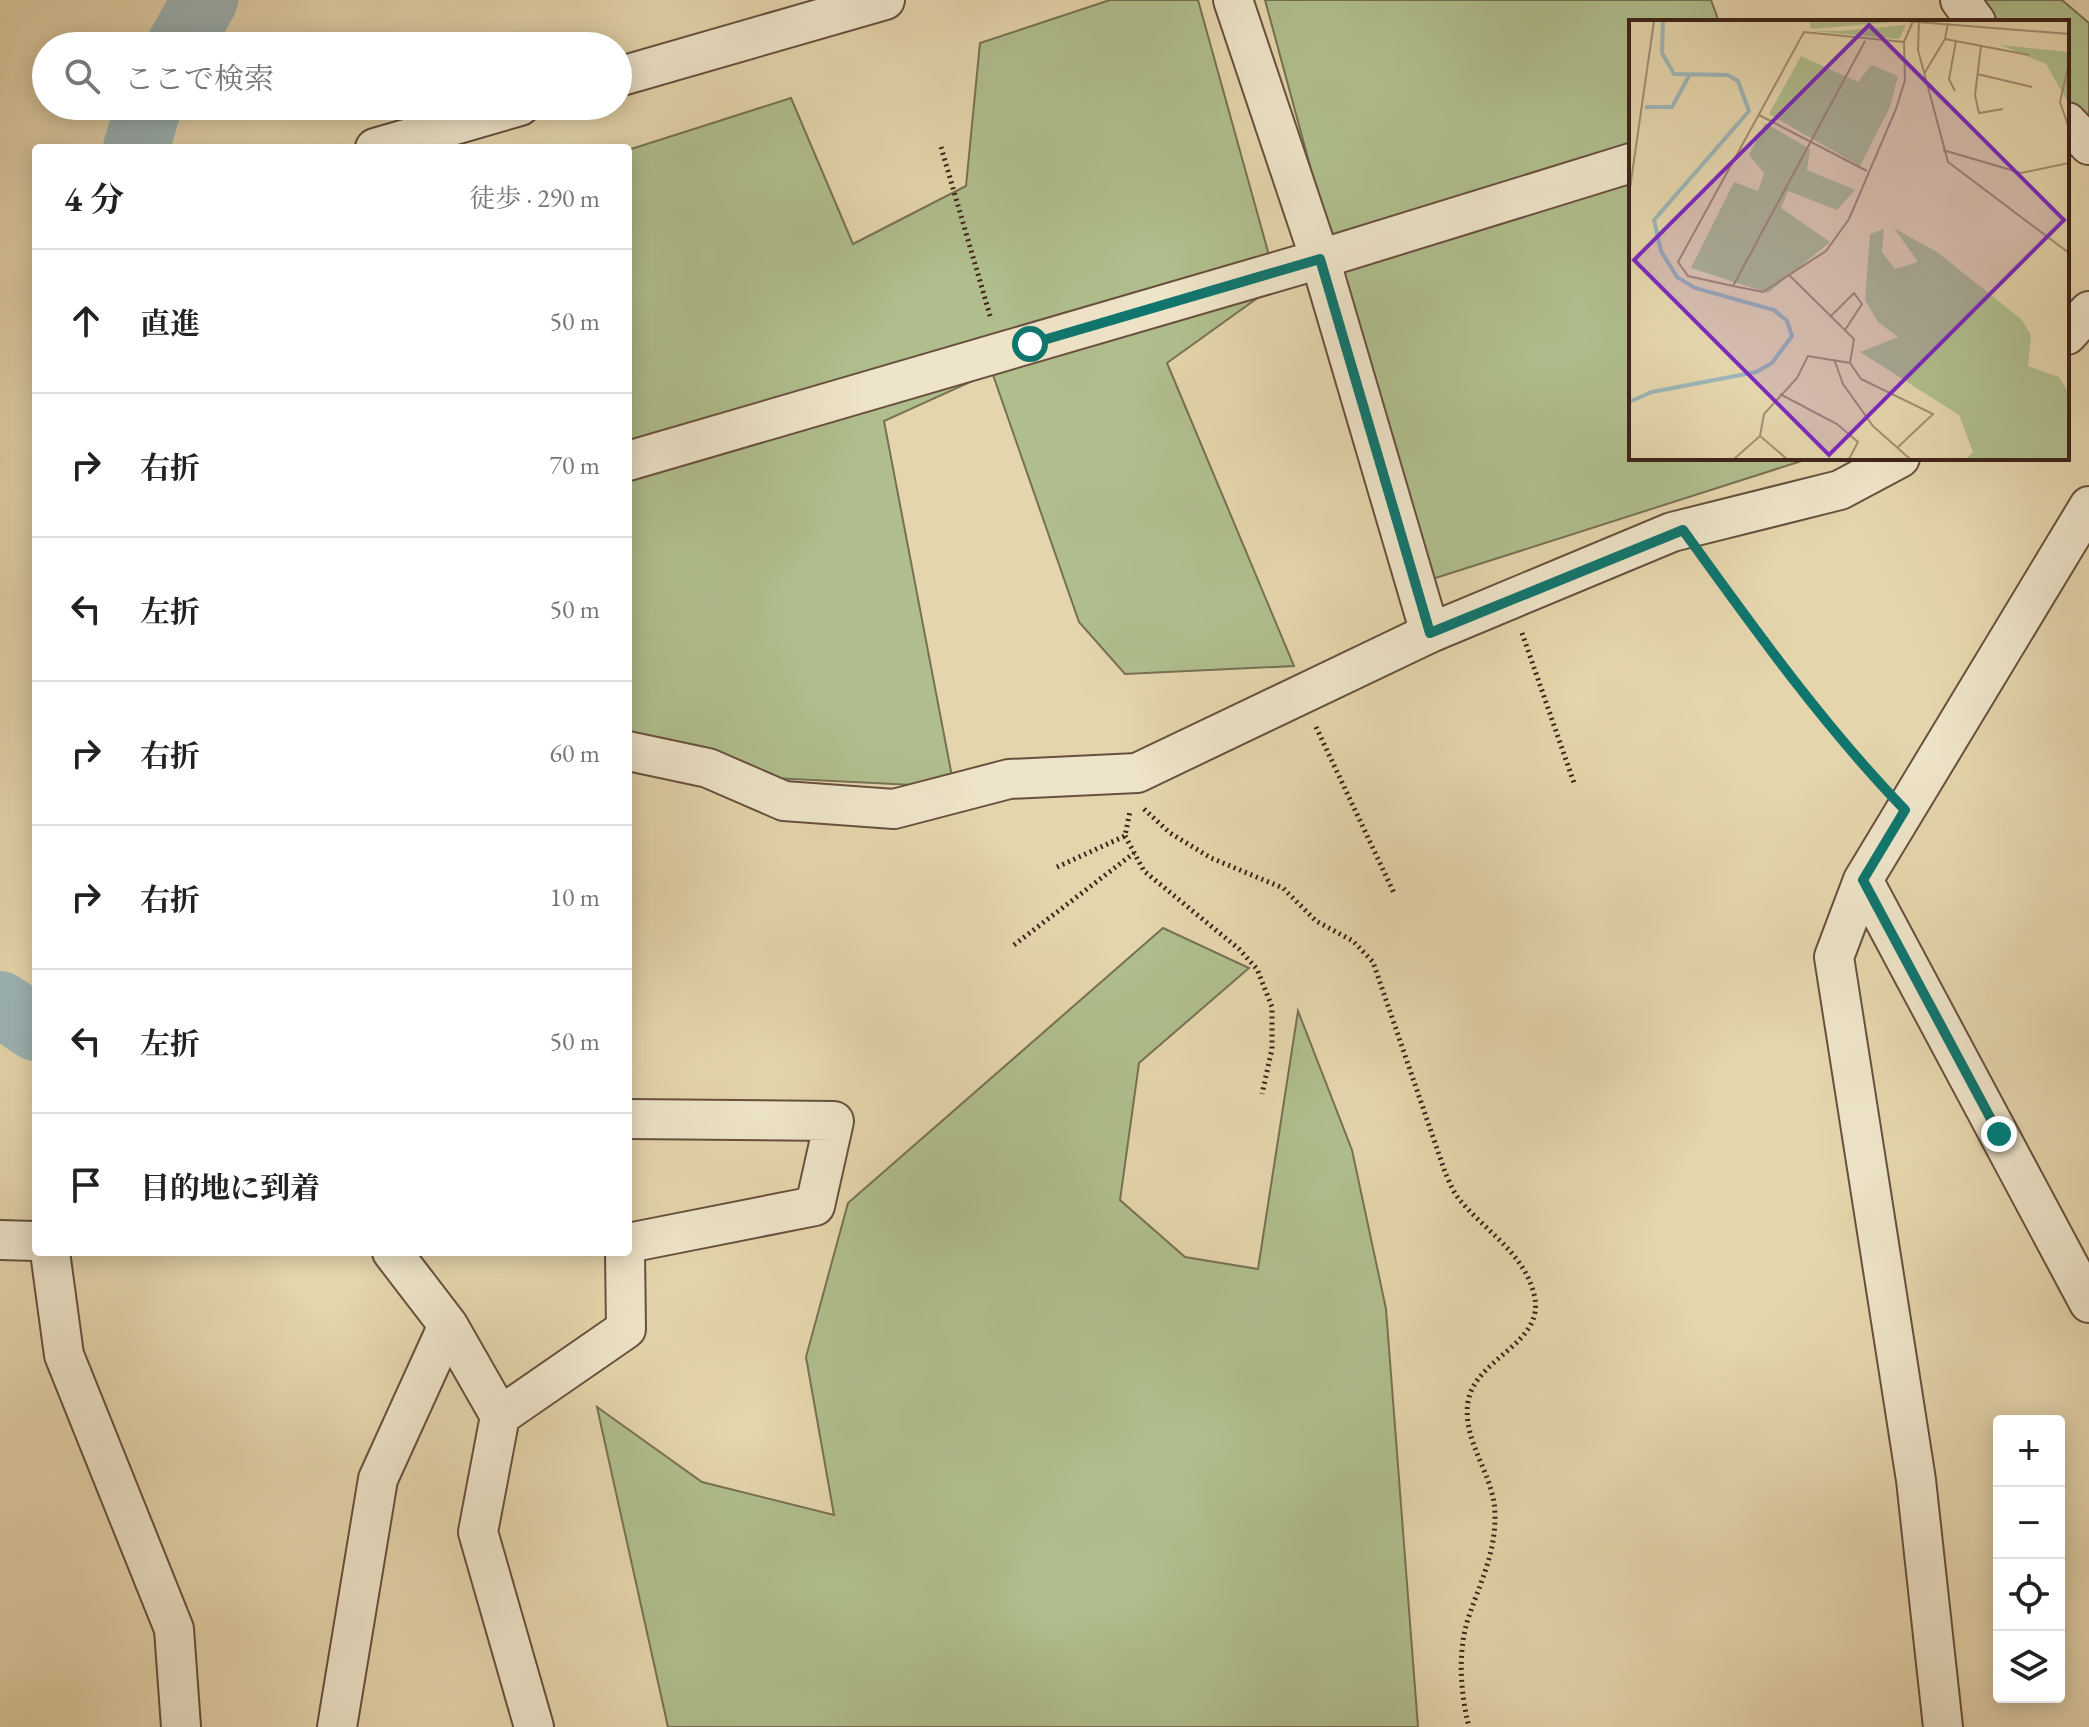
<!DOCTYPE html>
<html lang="ja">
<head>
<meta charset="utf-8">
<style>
	body { margin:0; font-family:"EB Garamond","Noto Serif JP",serif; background:#f2f2f2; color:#222 }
	.controls { position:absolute; right:24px; bottom:24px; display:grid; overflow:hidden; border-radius:8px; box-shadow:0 4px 20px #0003 }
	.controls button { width:72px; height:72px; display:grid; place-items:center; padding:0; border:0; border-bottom:2px solid #e0e0e0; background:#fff; color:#222; font:40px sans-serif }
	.stop { position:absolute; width:24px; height:24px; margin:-18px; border:6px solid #0f766e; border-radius:50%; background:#fff }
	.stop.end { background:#0f766e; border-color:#fff; box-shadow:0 2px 8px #0008 }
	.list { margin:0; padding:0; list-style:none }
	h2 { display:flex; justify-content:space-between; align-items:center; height:104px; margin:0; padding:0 32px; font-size:34px }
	h2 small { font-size:26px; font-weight:400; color:#767676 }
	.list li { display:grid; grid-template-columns:52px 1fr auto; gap:24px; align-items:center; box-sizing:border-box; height:144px; padding:0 32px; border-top:2px solid #e0e0e0 }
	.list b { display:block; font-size:30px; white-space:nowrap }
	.list em { font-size:26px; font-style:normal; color:#767676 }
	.icon { flex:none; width:44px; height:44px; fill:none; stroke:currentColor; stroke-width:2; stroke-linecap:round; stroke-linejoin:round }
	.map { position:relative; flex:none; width:2089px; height:1727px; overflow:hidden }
	.search { position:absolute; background:#fff; box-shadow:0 4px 20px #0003; left:32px; top:32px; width:600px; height:88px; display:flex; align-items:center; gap:20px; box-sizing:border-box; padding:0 28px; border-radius:44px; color:#767676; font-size:30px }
	.panel { position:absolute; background:#fff; box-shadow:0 4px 20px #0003; left:32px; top:144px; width:600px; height:1112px; border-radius:8px }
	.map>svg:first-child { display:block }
</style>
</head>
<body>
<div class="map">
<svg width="2089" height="1727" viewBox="0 0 2089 1727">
	<rect width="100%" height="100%" fill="#e5d5ac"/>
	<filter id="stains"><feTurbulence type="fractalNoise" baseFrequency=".0025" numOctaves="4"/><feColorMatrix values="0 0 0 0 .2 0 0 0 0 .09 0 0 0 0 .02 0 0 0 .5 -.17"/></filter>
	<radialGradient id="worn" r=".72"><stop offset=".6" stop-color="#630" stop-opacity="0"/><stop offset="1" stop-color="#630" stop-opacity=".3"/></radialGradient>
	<path fill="#b0be8d" stroke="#777153" stroke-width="2" d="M1110 0H1198L1277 284 1167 363 1294 666 1125 674 1079 622 992 372 884 421 954 787 628 771V150L791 98 853 244 966 186 980 43Z
		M1265 0H1711L1719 22H1631V458H1811L1423 582Z
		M1976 0H2062L2089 23V130L2067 106V22H1994Z
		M1163 928 1249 968 1139 1063 1120 1200 1185 1257 1258 1269 1298 1011 1352 1150 1386 1309 1418 1727H668L597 1407 702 1482 834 1515 806 1357 848 1203Z"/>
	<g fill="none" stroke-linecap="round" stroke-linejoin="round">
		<path stroke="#9cb5b6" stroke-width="66" d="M179 46 205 0
			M136 148 149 106
			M0 1004 36 1028"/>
		<defs>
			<path id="street" d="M1233 0 1320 259 1430 633
				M1960 0 1976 22
				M618 77 885 0
				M2067 122 2089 145
				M375 148 520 106
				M2067 335 2089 311
				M628 461 1320 259 1631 163
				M628 751 708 768 784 801 894 809 1009 779 1137 773 1430 633 1672 532 1840 490 1900 458
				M1863 880 2089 1303
				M628 1119 834 1121 815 1206 628 1243
				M0 1240 36 1241
				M50 1252 64 1355 174 1629 181 1727
				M392 1252 448 1325 500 1416 478 1532 534 1727
				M500 1416 626 1329 625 1252
				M337 1727 378 1479 448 1325
				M1943 1727 1916 1480 1834 957 1863 880 2089 506"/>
		</defs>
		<use href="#street" stroke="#68503e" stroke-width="42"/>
		<path stroke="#3e2419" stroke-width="5" stroke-dasharray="2 4" stroke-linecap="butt" d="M941 147 991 319
			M1705 560 1778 662 1878 782
			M1522 633 1574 783
			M1316 727 1394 893
			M1144 809 1170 833 1211 858 1283 888 1316 921 1353 941 1373 962 1445 1172C1449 1181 1453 1192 1459 1199 1484 1230 1524 1253 1534 1294 1547 1344 1475 1357 1468 1402 1462 1442 1494 1474 1495 1513 1496 1550 1482 1579 1470 1613 1457 1648 1460 1691 1469 1727
			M1125 836 1144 871 1239 949 1257 969 1272 1007V1049L1262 1094
			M1057 867 1125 836 1130 811
			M1014 945 1134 853"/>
		<use href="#street" stroke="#eee4c9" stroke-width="38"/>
	</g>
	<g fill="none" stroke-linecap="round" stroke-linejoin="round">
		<path stroke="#0f766e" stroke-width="10" d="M1030 344 1320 259 1430 633 1683 530C1753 627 1822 724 1905 810L1863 880 1999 1134"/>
	</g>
	<g transform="translate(1629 20)">
		<rect width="440" height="440" fill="#e5d5ac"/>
		<path d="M180 1H239L264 2 182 9ZM277 5 270 19 182 11H211ZM372 25 440 32V84L417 44ZM172 36 229 62 242 45 269 56 261 87 231 146 140 94ZM136 103 181 129 178 150 226 170 208 190 159 171 152 188 201 222 139 273 62 248 105 162 129 171 135 153 120 135ZM265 208 308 232 392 299 402 315 399 346 430 357 440 373V439H337L344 432 330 395 231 332 269 317 249 302 236 280 241 214 255 209 253 232 266 249 289 242Z" fill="#b0be8d"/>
		<path fill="none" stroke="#9cb5b6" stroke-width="4" d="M16 87H43L60 56M0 382 23 372 127 352 143 343 163 316 158 301 145 290 66 268 48 257 32 231 25 200 120 91 109 61 99 55 45 54 33 33 34 1"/>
		<path fill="none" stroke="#a28e71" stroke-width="2" d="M276 1 440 14M290 1 289 30 319 142 440 233M316 19 400 35M352 26 346 75 350 93 374 89M440 43 431 82 440 108M295 54 316 19 319 3M348 54 403 67M326 71 320 59 327 21M130 95 238 151M314 130 392 153 440 143M0 175 25 1M160 255 134 272 104 266 236 21M104 266 59 256 49 242 175 12 275 22M201 297 225 273 233 284 216 310M205 339 214 364 244 406 281 439M221 343 225 319 160 255 197 231 220 199 267 89 276 60 275 22 284 1M151 374 208 404 229 422 220 439M131 416 158 439M105 439 131 416 135 394 168 358 179 336 221 343 232 359 304 394 269 427"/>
		<path fill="#7b2cbf" fill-opacity="0.15" stroke="#7b2cbf" stroke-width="4" d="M240 5 435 200 200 435 5 240Z"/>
		<rect width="440" height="440" fill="none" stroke="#3e2419" stroke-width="4"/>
	</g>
	<rect width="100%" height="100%" filter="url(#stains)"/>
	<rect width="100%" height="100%" fill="url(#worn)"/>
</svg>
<div class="controls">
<button>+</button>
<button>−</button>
<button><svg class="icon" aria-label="locate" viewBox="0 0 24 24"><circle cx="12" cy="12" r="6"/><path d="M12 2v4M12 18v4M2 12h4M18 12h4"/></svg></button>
<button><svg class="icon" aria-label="layers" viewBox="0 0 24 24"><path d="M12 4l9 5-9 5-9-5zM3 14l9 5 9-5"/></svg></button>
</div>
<div class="stop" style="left:1030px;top:344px"></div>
<div class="stop end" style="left:1999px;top:1134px"></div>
<div class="search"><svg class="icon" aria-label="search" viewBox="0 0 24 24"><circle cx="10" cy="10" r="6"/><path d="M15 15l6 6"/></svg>ここで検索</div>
<section class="panel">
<h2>4 分<small>徒歩 · 290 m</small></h2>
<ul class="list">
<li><svg class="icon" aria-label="ahead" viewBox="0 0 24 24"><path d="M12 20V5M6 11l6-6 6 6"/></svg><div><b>直進</b></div><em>50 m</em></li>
<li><svg class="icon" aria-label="right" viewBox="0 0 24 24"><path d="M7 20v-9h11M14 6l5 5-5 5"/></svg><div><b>右折</b></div><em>70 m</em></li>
<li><svg class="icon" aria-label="left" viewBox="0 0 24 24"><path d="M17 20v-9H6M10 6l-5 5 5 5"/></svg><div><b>左折</b></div><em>50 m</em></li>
<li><svg class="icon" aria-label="right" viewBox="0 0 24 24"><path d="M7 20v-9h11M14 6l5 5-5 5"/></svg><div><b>右折</b></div><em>60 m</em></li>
<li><svg class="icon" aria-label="right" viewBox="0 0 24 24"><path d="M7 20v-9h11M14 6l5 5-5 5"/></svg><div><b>右折</b></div><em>10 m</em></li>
<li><svg class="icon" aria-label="left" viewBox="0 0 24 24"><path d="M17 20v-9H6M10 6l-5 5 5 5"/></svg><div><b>左折</b></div><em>50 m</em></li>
<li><svg class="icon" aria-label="arrive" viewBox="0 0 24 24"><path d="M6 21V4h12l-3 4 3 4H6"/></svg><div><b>目的地に到着</b></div></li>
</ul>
</section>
</div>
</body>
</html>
